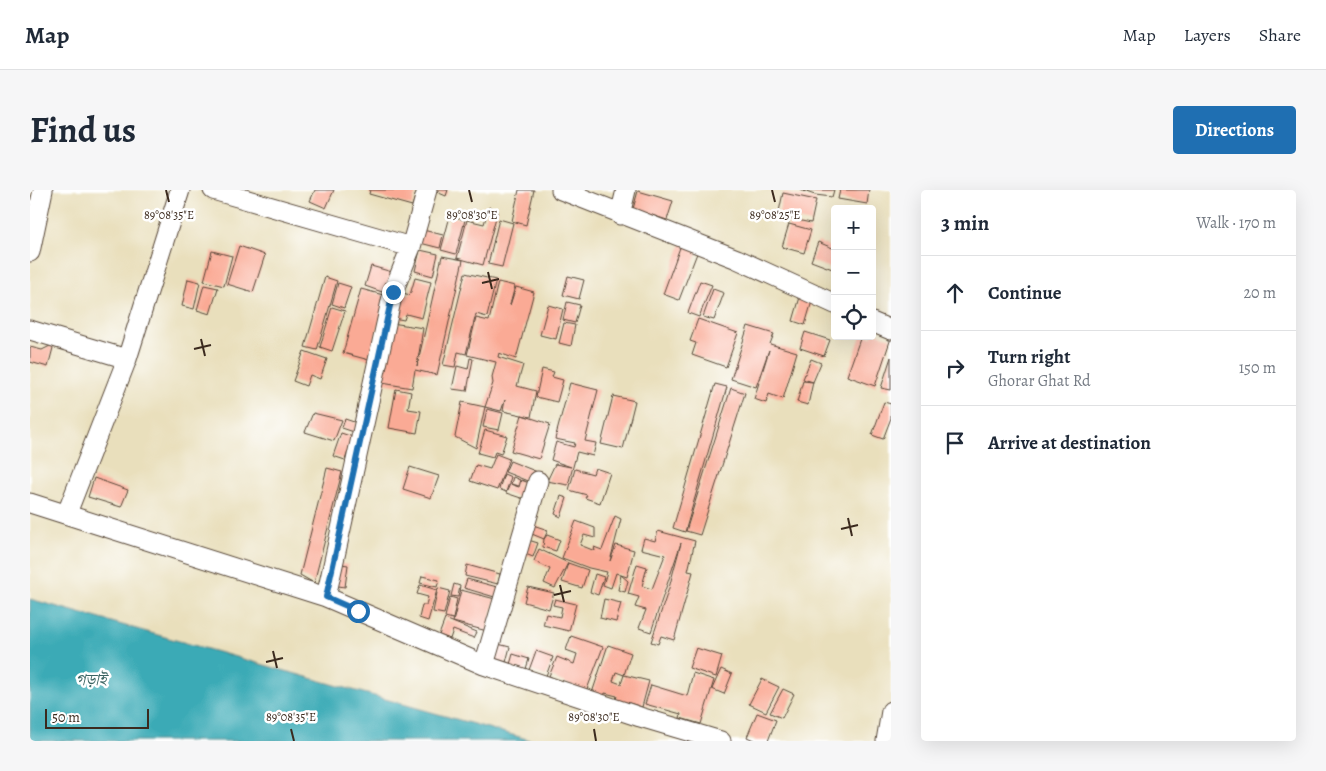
<!DOCTYPE html>
<html lang="en">
<head>
<meta charset="utf-8">
<style>
	body { margin:0; font-family:Alegreya,"Noto Serif Bengali",serif; background:#f6f6f7; color:#1f2937 }
	.controls { position:absolute; right:15px; top:15px; display:grid; overflow:hidden; border-radius:5px; box-shadow:0 5px 20px #0002 }
	.controls button { width:45px; height:45px; display:grid; place-items:center; padding:0; border:0; border-bottom:1px solid #e0e1e3; background:#fff; color:#1f2937; font:25px sans-serif }
	.scale { position:absolute; left:15px; bottom:12px; width:104px; box-sizing:border-box; padding-left:5px; border:2px solid #3b2a1e; border-top:0; font-size:14px; line-height:18px; white-space:nowrap; color:#3b2a1e; -webkit-text-stroke:4px #fff; paint-order:stroke }
	.stop { position:absolute; width:15px; height:15px; margin:-11px; border:4px solid #1f6fb2; border-radius:50%; background:#fff }
	.stop.end { background:#1f6fb2; border-color:#fff; box-shadow:0 1px 5px #0008 }
	.list { margin:0; padding:0; list-style:none }
	h2 { display:flex; justify-content:space-between; align-items:center; height:65px; margin:0; padding:0 20px; font-size:21px }
	h2 small { font-size:16px; font-weight:400; color:#747a83 }
	.list li { display:grid; grid-template-columns:32px 1fr auto; gap:15px; align-items:center; box-sizing:border-box; height:75px; padding:0 20px; border-top:1px solid #e0e1e3 }
	.list b { display:block; font-size:19px; white-space:nowrap }
	.list p { margin:0; font-size:16px; white-space:nowrap; color:#747a83 }
	.list em { font-size:16px; font-style:normal; color:#747a83 }
	.icon { flex:none; width:28px; height:28px; fill:none; stroke:currentColor; stroke-width:2; stroke-linecap:round; stroke-linejoin:round }
	.map { position:relative; flex:none; width:861px; height:551px; overflow:hidden; border-radius:5px }
	header { display:flex; align-items:center; gap:30px; box-sizing:border-box; height:70px; padding:0 25px; background:#fff; border-bottom:1px solid #e0e1e3 }
	header strong { font-size:24px }
	nav { display:flex; gap:28px; margin-inline-start:auto; font-size:18px }
	.intro { display:flex; align-items:center; justify-content:space-between; box-sizing:border-box; height:120px; padding:0 30px }
	h1 { margin:0; font-size:35px }
	.button { padding:12px 22px; border-radius:5px; background:#1f6fb2; color:#fff; font-size:18px; font-weight:700 }
	main { display:flex; gap:30px; padding:0 30px }
	aside { flex:1; background:#fff; border-radius:5px; box-shadow:0 5px 20px #0002 }
	.map>svg:first-child { display:block }
</style>
</head>
<body>
<header>
<strong>Map</strong>
<nav><a>Map</a><a>Layers</a><a>Share</a></nav>
</header>
<div class="intro"><h1>Find us</h1><a class="button">Directions</a></div>
<main>
<div class="map">
<svg width="861" height="551" viewBox="0 0 861 551">
	<rect width="100%" height="100%" fill="#fff"/>
	<filter id="ink" filterUnits="userSpaceOnUse"><feTurbulence type="fractalNoise" baseFrequency=".02" numOctaves="2"/><feDisplacementMap in="SourceGraphic" scale="10" xChannelSelector="R" yChannelSelector="G"/><feConvolveMatrix kernelMatrix="1 2 1 2 8 2 1 2 1" color-interpolation-filters="sRGB"/></filter>
	<filter id="wash" filterUnits="userSpaceOnUse"><feTurbulence type="fractalNoise" baseFrequency=".0096" numOctaves="4" result="noise"/><feDisplacementMap in="SourceGraphic" scale="20" xChannelSelector="R" yChannelSelector="G"/><feGaussianBlur stdDeviation="1.12" result="paint"/><feColorMatrix in="noise" values="0 0 0 0 0 0 0 0 0 0 0 0 0 0 0 0 0 1.4 0 .05"/><feComposite in="paint" operator="in"/></filter>
	<g filter="url(#wash)">
		<rect width="100%" height="100%" fill="#e9dfbc"/>
		<path fill="#3aaab6" stroke="#3a6a6a" d="M0 409 504 551H0Z"/>
		<g id="blocks">
			<path fill="#faaa95" d="M285 0H304L296 18 280 11Z
				M340 0H387L382 16 339 4Z
				M402 0H418L416 6Z
				M489 0H504L496 35 482 31Z
				M770 0H804L802 7 785 5Z
				M810 0H839L837 14 808 9Z
				M608 1 643 11 637 30 603 19Z
				M753 3 786 10 781 33 748 26Z
				M459 17 468 20 453 75 427 68 437 30 454 34Z
				M420 26 435 30 426 64 411 60Z
				M469 29 483 33 472 77 458 74Z
				M759 34 781 40 774 63 752 57Z
				M389 39 413 45 410 58 386 52Z
				M652 52 669 58 649 110 633 104Z
				M788 52 805 59V80L781 71Z
				M209 56 235 65 223 102 197 94Z
				M390 60 408 64 403 86 385 81Z
				M182 61 202 66 194 96 174 91Z
				M412 66 433 70 407 185 385 180 382 198 352 193 362 133 393 138 387 176Z
				M341 76 362 82 355 103 335 96Z
				M435 83 466 90 457 127 446 124 436 164 428 162 425 177 413 175Z
				M538 86 554 90 549 109 533 105Z
				M295 87 307 91 287 160 275 157Z
				M385 88 401 92 392 128 376 124 374 130 363 128 369 102 380 105Z
				M158 89 170 92 164 119 152 116Z
				M670 91 682 95 669 127 658 123Z
				M468 92 485 96 480 115 486 97 504 102 486 169 469 163 468 167 493 175 487 196 506 201 501 227 473 221 475 210 471 221 455 217 463 193 462 187 466 172 437 165 446 128 459 131Z
				M308 93 321 97 314 118 302 114Z
				M174 95 188 98 180 124 167 120Z
				M331 99 357 106 339 170 313 163Z
				M683 99 694 103 684 130 673 127Z
				M770 107 782 111 775 135 763 131Z
				M537 112 550 115 545 133 533 130Z
				M518 115 533 119 526 149 510 145Z
				M302 117 315 121 302 161 290 157Z
				M668 129 708 143 696 177 662 165 666 153 660 151Z
				M534 133 545 135 541 156 529 153Z
				M718 136 744 144 740 154 767 162 753 209 739 204 736 213 724 209 739 160 726 197 701 189Z
				M775 142 800 150 794 166 770 158Z
				M842 142 861 148 845 196 817 186 831 146H842Z
				M24 154 18 177 0 172V157L12 160Z
				M274 161 297 169 290 189 280 185 276 196 263 191Z
				M861 167V200L851 198Z
				M440 168 443 169 437 201 422 199 427 176 438 179Z
				M781 169 791 173 783 192 773 189Z
				M512 179 524 182 522 187 533 190 527 212 506 207Z
				M773 191 783 192 778 215 767 212Z
				M540 193 568 200 555 251 566 253 563 266 547 262 538 295 517 291 525 274 541 277 521 270 526 252 544 257 545 253 525 249Z
				M685 194 697 197 655 342 643 338Z
				M701 198 715 203 670 345 656 341Z
				M366 199 381 202 378 219 391 221 387 243 359 238Z
				M583 206 605 211 593 259 571 254Z
				M432 212 455 217 446 258 425 247Z
				M854 212 861 214V228L853 249 842 245Z
				M457 219 473 223 469 240 453 237Z
				M283 223 312 230 304 251 275 242Z
				M492 225 520 234 509 269 481 261Z
				M315 229 327 233 324 242 312 238Z
				M455 240 477 246 471 264 465 262 463 267 448 263Z
				M311 243 323 247 315 270 303 266Z
				M466 264 479 269 467 300 440 291 446 275 460 279Z
				M480 271 510 283 505 294 475 282Z
				M380 277 409 286 401 308 373 299Z
				M297 278 312 282 284 393 270 385Z
				M565 278 580 283 570 313 555 308 557 305 539 300 545 279 563 284Z
				M474 284 481 287 476 302 469 299Z
				M483 287 490 290 488 296 481 294Z
				M64 288 98 300 91 317 58 307Z
				M491 290 505 295 500 311 476 303 480 294 489 297Z
				M531 306 537 308 531 327 525 324Z
				M585 326 591 329 580 371 586 355 604 360 597 387 591 385 598 391 595 402 588 400 591 385 586 383 581 398 573 395 577 382 559 378 532 368 546 331 565 338V348L554 345 550 355 565 361 564 357 572 360Z
				M500 334 518 340 514 349 517 345 530 350 526 361 513 357 514 349 497 342Z
				M628 341 665 351 658 381 663 382 644 450 631 446 628 454 621 452 639 398 651 353 621 442 609 438 616 420 605 417 609 407 598 404 607 374 617 377 612 396 622 399 635 365 611 359 614 348 625 351Z
				M495 349 508 353 503 367 490 362Z
				M509 359 538 373 525 398 514 393 520 379 504 371Z
				M305 373 318 375 315 397 302 395Z
				M538 373 558 380 552 398 532 392Z
				M437 375 470 384 468 394 435 386Z
				M565 384 574 387 568 405 560 402Z
				M392 386 409 390 407 397 390 393Z
				M437 389 471 398 468 408 434 398Z
				M424 394 430 396 428 407 421 406Z
				M390 395 407 400 398 431 389 428 392 415H396L398 407 387 404Z
				M498 397 524 403 519 419 494 412Z
				M408 398 420 401 414 424 403 422Z
				M431 400 465 409 457 441 423 432Z
				M420 407 427 409 423 429 415 427Z
				M525 409 546 414 539 441 513 435 516 424 530 427 532 417 523 415Z
				M574 409 591 413 586 432 570 428Z
				M415 429 447 442 444 448 423 440 420 449 409 445Z
				M541 446 573 457 556 502 519 486 527 467 544 474 547 464 536 460Z
				M464 453 480 457 475 476 459 472Z
				M578 455 601 463 594 485 586 482 583 491 591 494 594 485 619 491 612 517 596 512 595 517 584 514 587 506 575 503 574 507 562 503Z
				M666 458 692 466 686 487 659 478Z
				M506 461 523 467 516 486 499 480Z
				M483 464 499 469 495 482 479 478Z
				M691 479 702 484 694 504 682 499Z
				M663 483 684 490 671 534 650 528 651 524 615 514 621 495 657 506Z
				M732 489 749 497 736 522 719 514Z
				M753 499 764 504 752 528 740 523Z
				M727 523 746 530 738 551H726L717 547Z"/>
		</g>
	</g>
	<g filter="url(#ink)">
		<use href="#blocks" fill-opacity="0" stroke="#554536" stroke-width="1"/>
		<g fill="none" stroke-linecap="round" stroke-linejoin="round">
			<defs>
				<path id="minor" d="M183 0 381 57
					M531 0 707 69 805 114
					M590 25 596 0
					M0 62 13 0
					M842 132 861 140
					M0 140 97 169
					M0 313 296 407 454 475 610 527 691 551
					M37 323 97 169 150 0
					M296 407 363 102 381 57 397 0
					M454 475 508 291
					M856 551 861 521"/>
			</defs>
			<use href="#minor" stroke="#554536" stroke-width="21"/>
			<use href="#minor" stroke="#fff" stroke-width="19"/>
		</g>
	</g>
	<g fill="none" stroke-linecap="round" stroke-linejoin="round" filter="url(#ink)">
		<path stroke="#1f6fb2" stroke-width="6" d="M328 421 296 407 363 102"/>
	</g>
	<path fill="none" stroke="#3b2a1e" stroke-width="2" d="M136 0 139 12M439 0 442 12M742 0 745 12M458 82 462 99M452 93 469 89M171 149 175 166M164 159 181 155M818 328 822 346M811 339 828 335M530 395 534 412M524 405 541 401M243 461 247 478M236 472 253 468M261 539 264 551M564 539 566 551"/>
	<g text-anchor="middle" dominant-baseline="central" stroke-width="5" stroke-linejoin="round" paint-order="stroke">
		<g font-size="16" font-style="italic" fill="#3b6462" stroke="#fff">
			<text x="61" y="490">গড়াই</text>
		</g>
	</g>
	<g font-size="12" text-anchor="middle" fill="#3b2a1e" stroke="#fff" stroke-width="5" stroke-linejoin="round" paint-order="stroke">
		<text x="139" y="29">89°08'35"E</text>
		<text x="442" y="29">89°08'30"E</text>
		<text x="745" y="29">89°08'25"E</text>
		<text x="261" y="531">89°08'35"E</text>
		<text x="564" y="531">89°08'30"E</text>
	</g>
</svg>
<div class="controls">
<button>+</button>
<button>−</button>
<button><svg class="icon" aria-label="locate" viewBox="0 0 24 24"><circle cx="12" cy="12" r="6"/><path d="M12 2v4M12 18v4M2 12h4M18 12h4"/></svg></button>
</div>
<div class="scale">50 m</div>
<div class="stop" style="left:328px;top:421px"></div>
<div class="stop end" style="left:363px;top:102px"></div>
</div>
<aside>
<h2>3 min<small>Walk · 170 m</small></h2>
<ul class="list">
<li><svg class="icon" aria-label="ahead" viewBox="0 0 24 24"><path d="M12 20V5M6 11l6-6 6 6"/></svg><div><b>Continue</b></div><em>20 m</em></li>
<li><svg class="icon" aria-label="right" viewBox="0 0 24 24"><path d="M7 20v-9h11M14 6l5 5-5 5"/></svg><div><b>Turn right</b><p>Ghorar Ghat Rd</p></div><em>150 m</em></li>
<li><svg class="icon" aria-label="arrive" viewBox="0 0 24 24"><path d="M6 21V4h12l-3 4 3 4H6"/></svg><div><b>Arrive at destination</b></div></li>
</ul>
</aside>
</main>
</body>
</html>
